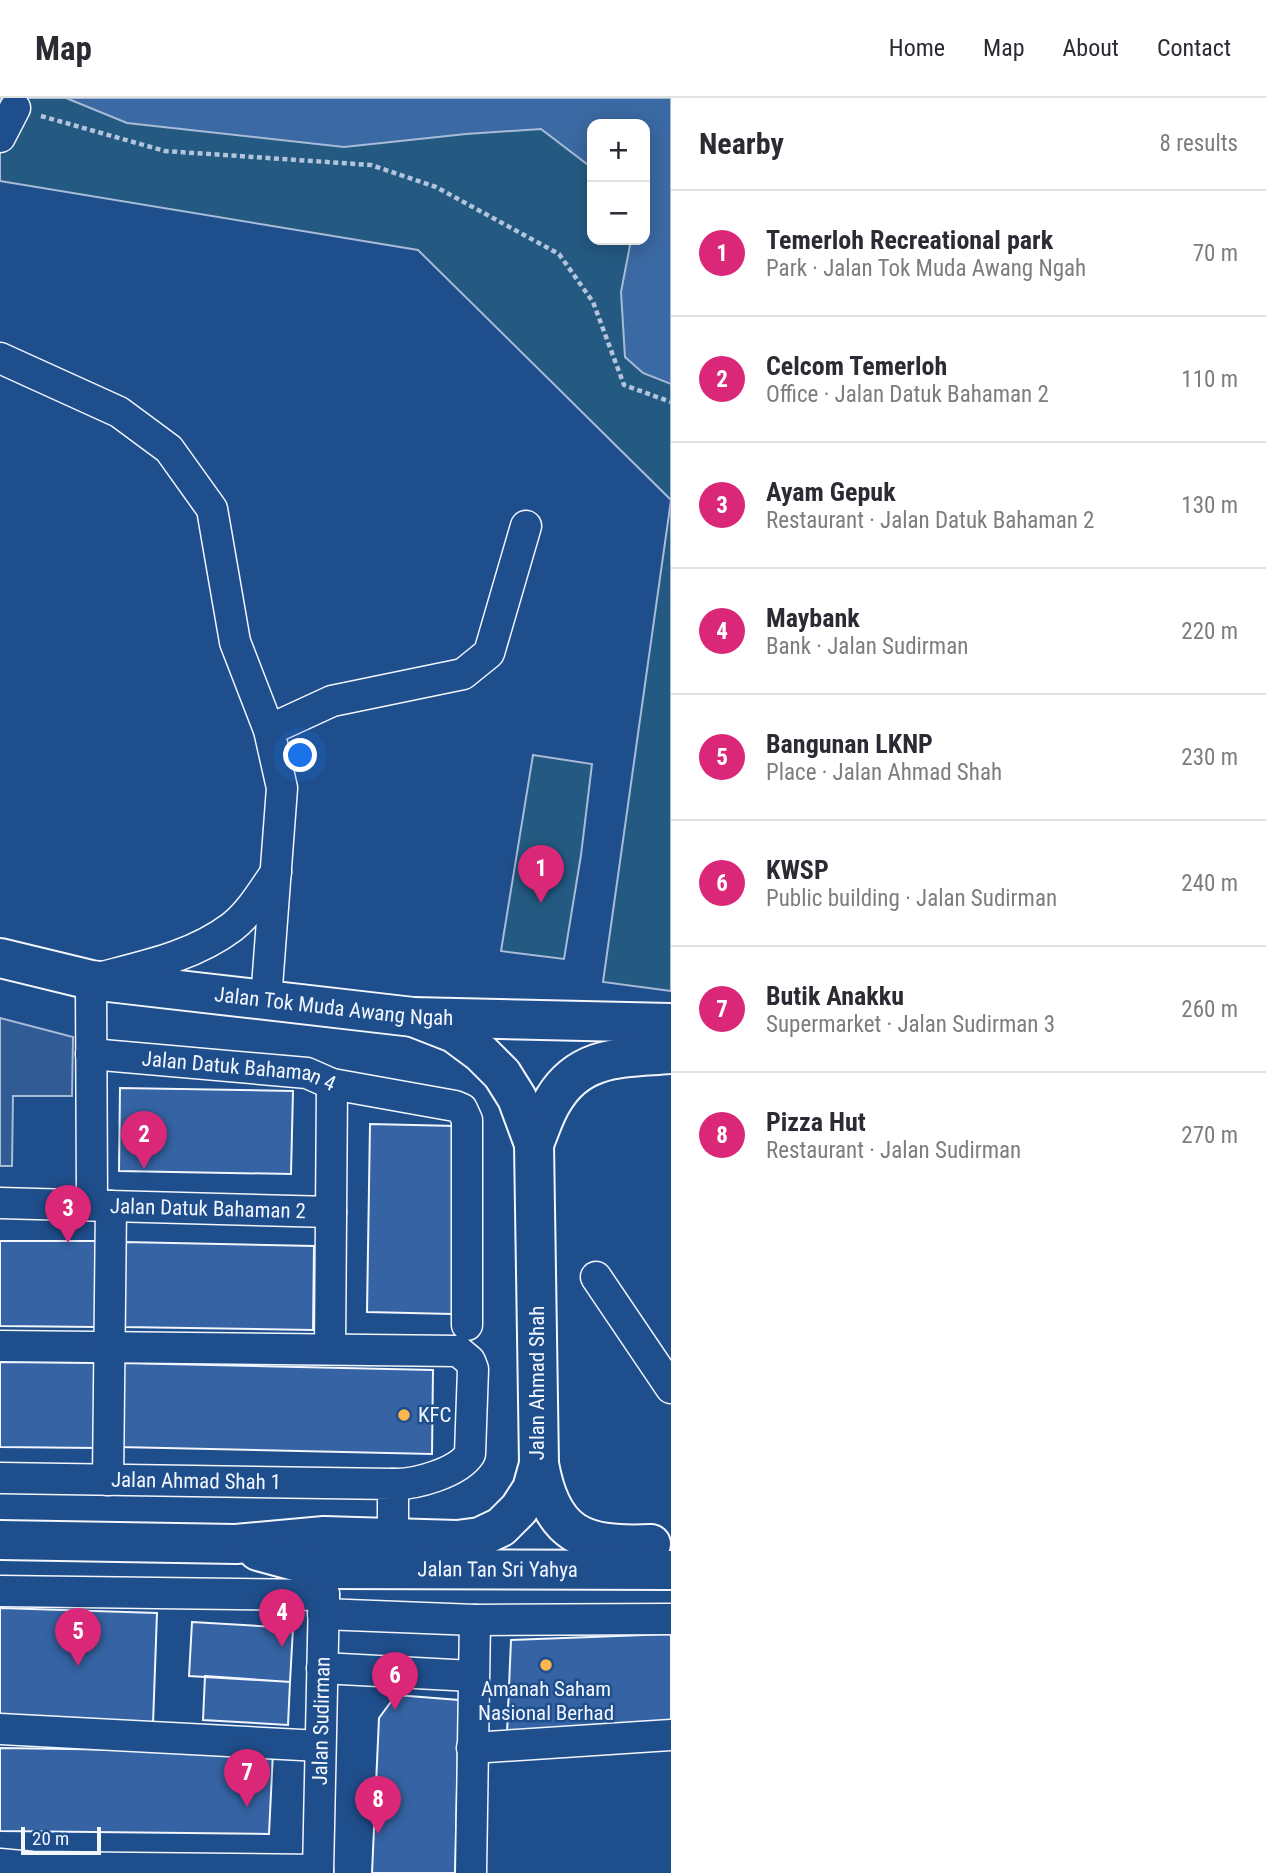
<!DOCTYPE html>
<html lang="en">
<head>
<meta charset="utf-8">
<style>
	body { margin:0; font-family:"Roboto Condensed",sans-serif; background:#f2f2f3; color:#2b2b33 }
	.controls { position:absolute; right:21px; top:21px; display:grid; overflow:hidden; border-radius:14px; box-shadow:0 4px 18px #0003 }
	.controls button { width:63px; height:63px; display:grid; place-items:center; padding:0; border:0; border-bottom:2px solid #e1e1e2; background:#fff; color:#2b2b33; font:35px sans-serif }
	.scale { position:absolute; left:21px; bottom:18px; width:80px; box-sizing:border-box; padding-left:7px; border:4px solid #f2f6ff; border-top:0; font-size:19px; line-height:24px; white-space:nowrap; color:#f2f6ff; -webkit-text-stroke:5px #1f4e8c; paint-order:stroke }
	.you { position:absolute; left:301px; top:658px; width:24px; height:24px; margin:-18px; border:5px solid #fff; border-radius:50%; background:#1a73e8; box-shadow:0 0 0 10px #1a73e833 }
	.badge { display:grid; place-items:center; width:46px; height:46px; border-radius:50%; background:#db2777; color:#fff; font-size:23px; font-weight:700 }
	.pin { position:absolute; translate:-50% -58px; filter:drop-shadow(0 2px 4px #0008) }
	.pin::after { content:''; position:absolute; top:37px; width:24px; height:21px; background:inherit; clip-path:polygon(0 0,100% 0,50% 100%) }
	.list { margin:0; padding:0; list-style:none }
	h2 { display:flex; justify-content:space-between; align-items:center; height:91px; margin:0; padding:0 28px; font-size:30px }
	h2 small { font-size:23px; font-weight:400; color:#7c7c81 }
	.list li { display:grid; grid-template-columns:46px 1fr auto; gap:21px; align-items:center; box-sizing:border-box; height:126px; padding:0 28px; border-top:2px solid #e1e1e2 }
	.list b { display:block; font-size:26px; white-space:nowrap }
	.list p { margin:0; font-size:23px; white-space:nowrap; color:#7c7c81 }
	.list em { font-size:23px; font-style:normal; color:#7c7c81 }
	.map { position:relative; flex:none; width:671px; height:1775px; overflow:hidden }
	header { display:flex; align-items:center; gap:42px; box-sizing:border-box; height:98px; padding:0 35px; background:#fff; border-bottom:2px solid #e1e1e2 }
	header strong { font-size:33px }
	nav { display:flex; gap:38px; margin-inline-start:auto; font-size:24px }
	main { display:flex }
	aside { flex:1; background:#fff }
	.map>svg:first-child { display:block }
</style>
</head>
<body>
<header>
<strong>Map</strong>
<nav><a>Home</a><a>Map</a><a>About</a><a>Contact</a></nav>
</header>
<main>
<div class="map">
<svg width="671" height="1775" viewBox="0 0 671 1775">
	<rect width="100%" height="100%" fill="#1f4e8c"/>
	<path fill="#245a82" stroke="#a8bbd7" stroke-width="2" fill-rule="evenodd" d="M0 0H671V893L603 884 671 402 418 152 0 83ZM592 26H645V142H592Z
		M533 657 592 666 581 757 564 861 501 853Z"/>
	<path fill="#305b95" stroke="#a8bbd7" stroke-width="2" d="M0 920 73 939 72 998H13L12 1068H0Z"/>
	<path fill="#3b69a3" stroke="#a8bbd7" stroke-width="2" d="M66 0H671V286L643 275 625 259 621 194 631 142H645V26H592V70L541 31 466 36 344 49 127 25Z"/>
	<path fill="#3563a3" stroke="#f2f6ff" stroke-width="2" d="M120 990 293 993 291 1076 119 1073Z
		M370 1026 456 1028 452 1216 367 1214Z
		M0 1143H97L96 1229 0 1228Z
		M124 1144 314 1148 313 1232 123 1229Z
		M0 1264 97 1265 96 1350 0 1349Z
		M120 1265 433 1272 432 1356 119 1349Z
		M0 1510 157 1515 153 1626 0 1620Z
		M192 1524 293 1530 290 1584 189 1578Z
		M671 1536V1622L507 1635 511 1542Z
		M205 1578 290 1584 288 1627 203 1622Z
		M396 1597 459 1602 455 1775H372L379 1620Z
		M0 1650 273 1654 269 1736 0 1733Z"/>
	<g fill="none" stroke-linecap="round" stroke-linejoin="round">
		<defs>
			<g id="minor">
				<path d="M0 39 15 10"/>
				<path d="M0 260 119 314 169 351 212 411 235 544 269 632 282 690 266 902"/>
				<path d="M269 632 332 603 463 576 489 555 526 428"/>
				<path id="s1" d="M91 956 307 975 332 986 455 1008 462 1011 467 1022V1227"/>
				<path id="s2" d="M0 1105 331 1114"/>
				<path d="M92 1107 91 882C139 869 191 860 232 829 250 815 263 793 276 774"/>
				<path d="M596 1179 671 1290"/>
				<path d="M0 1248 458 1253 470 1263 473 1271 470 1356C458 1375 414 1387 393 1386"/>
				<path d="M330 1251 332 986"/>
				<path id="s3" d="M0 1380 393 1386V1440"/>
				<path d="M108 1382 111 1108"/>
				<path d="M0 1493 324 1497"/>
				<path d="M323 1516 475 1522 671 1521"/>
				<path d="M322 1570 472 1578"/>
				<path d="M0 1631 320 1648"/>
				<path d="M472 1650 671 1637"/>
				<path d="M0 1766 32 1769 318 1772"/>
				<path id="s4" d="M318 1775 324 1496"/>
				<path d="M471 1775 475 1522"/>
			</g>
			<g id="major">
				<path id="s5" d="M0 860 91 882 413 919 671 925"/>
				<path d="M534 1046C540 1032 545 1014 554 1001 581 956 625 960 671 956"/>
				<path d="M539 1366C552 1438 583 1449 651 1446"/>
				<path d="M0 1442 236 1446 324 1438 457 1442 480 1439 501 1429 519 1411 532 1391 539 1366 534 1046 517 1000 502 976 481 955 454 935 413 919"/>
				<path id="s6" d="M258 1453 324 1471 671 1472"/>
			</g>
		</defs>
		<use href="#minor" stroke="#f2f6ff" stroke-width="33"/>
		<use href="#major" stroke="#f2f6ff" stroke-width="42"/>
		<path stroke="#b3c4dc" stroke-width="4.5" stroke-dasharray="5 3.5" stroke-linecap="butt" d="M41 18 165 53 371 67 436 89 559 156 593 204 624 287 671 304"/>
		<use href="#minor" stroke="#1f4e8c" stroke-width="30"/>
		<use href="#major" stroke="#1f4e8c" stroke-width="38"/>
	</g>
	<g fill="#ffb74d" stroke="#1f4e8c" stroke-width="2.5">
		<circle cx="404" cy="1317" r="7"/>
		<circle cx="546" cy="1567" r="7"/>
	</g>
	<g text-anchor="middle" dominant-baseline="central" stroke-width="5" stroke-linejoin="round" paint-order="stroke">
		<g font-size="21" fill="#f2f6ff" stroke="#1f4e8c">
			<text stroke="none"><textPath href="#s5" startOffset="338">Jalan Tok Muda Awang Ngah</textPath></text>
			<text stroke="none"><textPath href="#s1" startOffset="149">Jalan Datuk Bahaman 4</textPath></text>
			<text stroke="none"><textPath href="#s2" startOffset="208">Jalan Datuk Bahaman 2</textPath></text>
			<text transform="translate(537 1285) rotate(-90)">Jalan Ahmad Shah</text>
			<text stroke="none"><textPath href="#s3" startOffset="196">Jalan Ahmad Shah 1</textPath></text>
			<text stroke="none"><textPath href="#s6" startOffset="242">Jalan Tan Sri Yahya</textPath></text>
			<text stroke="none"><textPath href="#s4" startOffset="152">Jalan Sudirman</textPath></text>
		</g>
		<g font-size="21" fill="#f2f6ff" stroke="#1f4e8c" text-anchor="start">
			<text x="418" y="1317">KFC</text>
			<text x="546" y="1591" text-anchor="middle">Amanah Saham<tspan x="546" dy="24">Nasional Berhad</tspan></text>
		</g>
	</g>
</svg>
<div class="controls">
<button>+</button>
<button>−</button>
</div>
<div class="scale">20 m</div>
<div class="you"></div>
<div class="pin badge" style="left:541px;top:805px">1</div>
<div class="pin badge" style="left:144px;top:1071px">2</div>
<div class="pin badge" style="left:68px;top:1145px">3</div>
<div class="pin badge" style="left:282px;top:1549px">4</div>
<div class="pin badge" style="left:78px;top:1568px">5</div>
<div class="pin badge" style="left:395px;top:1612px">6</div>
<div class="pin badge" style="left:247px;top:1709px">7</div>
<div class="pin badge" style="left:378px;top:1736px">8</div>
</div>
<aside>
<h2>Nearby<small>8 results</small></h2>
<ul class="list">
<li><span class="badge">1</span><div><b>Temerloh Recreational park</b><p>Park · Jalan Tok Muda Awang Ngah</p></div><em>70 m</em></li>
<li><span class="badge">2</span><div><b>Celcom Temerloh</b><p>Office · Jalan Datuk Bahaman 2</p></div><em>110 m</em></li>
<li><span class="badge">3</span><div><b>Ayam Gepuk</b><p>Restaurant · Jalan Datuk Bahaman 2</p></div><em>130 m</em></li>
<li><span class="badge">4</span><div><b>Maybank</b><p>Bank · Jalan Sudirman</p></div><em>220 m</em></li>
<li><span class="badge">5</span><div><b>Bangunan LKNP</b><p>Place · Jalan Ahmad Shah</p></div><em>230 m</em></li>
<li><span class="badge">6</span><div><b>KWSP</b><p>Public building · Jalan Sudirman</p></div><em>240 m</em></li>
<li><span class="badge">7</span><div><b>Butik Anakku</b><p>Supermarket · Jalan Sudirman 3</p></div><em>260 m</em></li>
<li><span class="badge">8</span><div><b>Pizza Hut</b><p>Restaurant · Jalan Sudirman</p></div><em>270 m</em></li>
</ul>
</aside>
</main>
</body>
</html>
